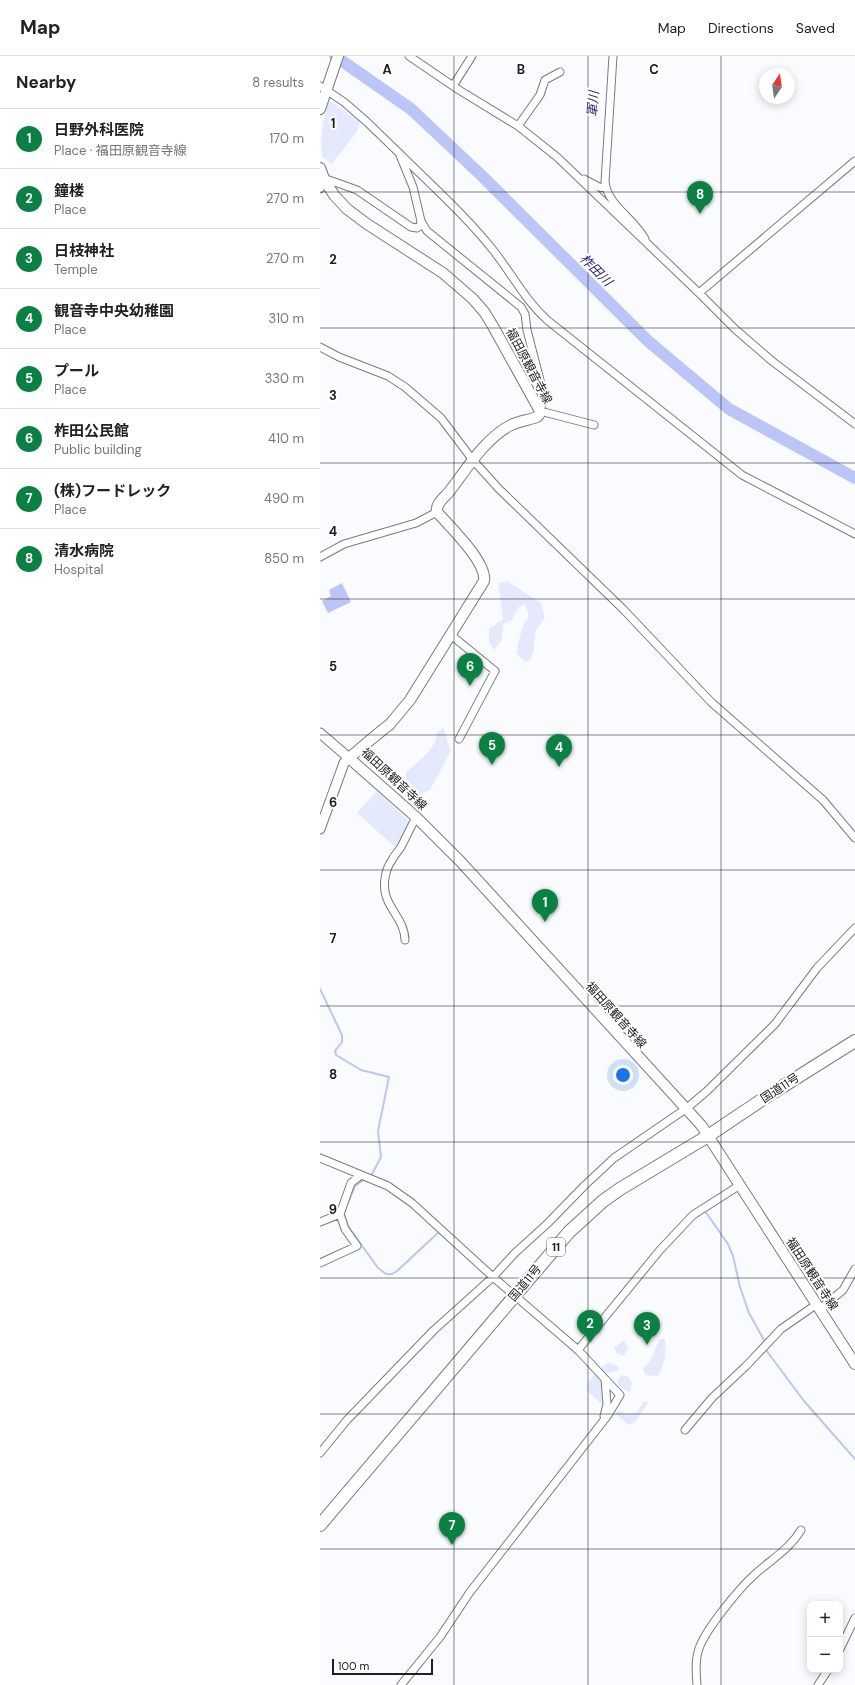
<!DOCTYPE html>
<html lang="en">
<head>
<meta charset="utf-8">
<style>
	body { margin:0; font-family:"DM Sans","Noto Sans JP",sans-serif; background:#f2f2f2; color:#222 }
	.controls { position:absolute; right:12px; bottom:12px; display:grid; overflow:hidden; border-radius:8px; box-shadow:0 2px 10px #0003 }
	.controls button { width:36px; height:36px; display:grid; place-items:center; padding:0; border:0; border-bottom:1px solid #e0e0e0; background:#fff; color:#222; font:20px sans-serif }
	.compass { position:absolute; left:439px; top:12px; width:36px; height:36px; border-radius:50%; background:#fff; box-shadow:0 2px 10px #0003; rotate:13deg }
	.scale { position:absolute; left:12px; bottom:10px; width:101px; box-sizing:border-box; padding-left:4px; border:2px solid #202022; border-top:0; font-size:11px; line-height:14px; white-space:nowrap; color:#202022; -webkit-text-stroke:3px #fff; paint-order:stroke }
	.you { position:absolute; left:303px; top:1019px; width:14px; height:14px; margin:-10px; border:3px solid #fff; border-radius:50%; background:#1a73e8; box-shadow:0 0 0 6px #1a73e833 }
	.badge { display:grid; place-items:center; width:26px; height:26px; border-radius:50%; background:#0b8043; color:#fff; font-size:13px; font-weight:700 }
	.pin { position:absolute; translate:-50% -33px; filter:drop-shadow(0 1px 2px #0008) }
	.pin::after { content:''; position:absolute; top:21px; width:14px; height:12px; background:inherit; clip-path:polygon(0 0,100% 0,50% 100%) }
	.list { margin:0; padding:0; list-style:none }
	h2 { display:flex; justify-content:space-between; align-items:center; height:52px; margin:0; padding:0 16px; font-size:17px }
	h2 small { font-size:13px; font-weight:400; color:#767676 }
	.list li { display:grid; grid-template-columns:26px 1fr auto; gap:12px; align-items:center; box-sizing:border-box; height:60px; padding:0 16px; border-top:1px solid #e0e0e0 }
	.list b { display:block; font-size:15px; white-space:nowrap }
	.list p { margin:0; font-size:13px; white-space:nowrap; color:#767676 }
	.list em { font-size:13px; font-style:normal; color:#767676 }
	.map { position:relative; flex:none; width:535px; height:1629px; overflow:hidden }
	header { display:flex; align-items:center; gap:24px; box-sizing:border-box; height:56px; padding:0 20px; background:#fff; border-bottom:1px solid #e0e0e0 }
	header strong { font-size:19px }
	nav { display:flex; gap:22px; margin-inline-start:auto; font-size:14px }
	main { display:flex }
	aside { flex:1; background:#fff }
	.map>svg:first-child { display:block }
</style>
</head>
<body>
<header>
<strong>Map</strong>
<nav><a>Map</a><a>Directions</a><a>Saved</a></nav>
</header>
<main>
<aside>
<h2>Nearby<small>8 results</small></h2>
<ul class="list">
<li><span class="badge">1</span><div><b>日野外科医院</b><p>Place · 福田原観音寺線</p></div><em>170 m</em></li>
<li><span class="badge">2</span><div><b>鐘楼</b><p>Place</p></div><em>270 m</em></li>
<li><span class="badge">3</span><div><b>日枝神社</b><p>Temple</p></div><em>270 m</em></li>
<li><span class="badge">4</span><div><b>観音寺中央幼稚園</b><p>Place</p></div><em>310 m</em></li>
<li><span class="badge">5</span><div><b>プール</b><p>Place</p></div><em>330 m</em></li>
<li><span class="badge">6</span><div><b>柞田公民館</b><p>Public building</p></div><em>410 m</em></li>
<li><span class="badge">7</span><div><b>(株)フードレック</b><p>Place</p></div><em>490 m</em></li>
<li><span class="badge">8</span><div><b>清水病院</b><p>Hospital</p></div><em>850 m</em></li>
</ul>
</aside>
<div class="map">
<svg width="535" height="1629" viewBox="0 0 535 1629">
	<rect width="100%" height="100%" fill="#fafbff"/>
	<path fill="#e5e9fe" d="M9 45 40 65 38 74 12 108 2 101C0 78 2 67 9 45Z
		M187 525 221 547 225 562 215 575 214 592 211 603 206 606 196 597 202 572 209 560 205 547 200 550 191 565 183 568 182 584 174 594 169 586V573L183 563 178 527Z
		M123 671 131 695 110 734 93 740 85 732 86 716C97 706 117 693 117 677Z
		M57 735 90 766 75 791 37 757Z
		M340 1283H345C346 1297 345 1307 338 1320L325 1319 323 1312C333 1305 334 1293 340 1283Z
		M304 1284 308 1292 304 1300 297 1298 294 1292Z
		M289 1306 299 1311 298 1315 279 1319 282 1328 285 1347 283 1349 266 1334C270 1321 278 1313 289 1306Z
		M302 1319 309 1321 312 1327 310 1336 298 1330 297 1324Z
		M324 1345 328 1346 327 1349 315 1366 309 1369 295 1358 298 1355 309 1358 317 1356Z"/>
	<path fill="#bbc5f7" d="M22 527 31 546 8 557 2 545 11 540 9 534Z"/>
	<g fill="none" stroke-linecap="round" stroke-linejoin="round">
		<path stroke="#bbc5f7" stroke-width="2" d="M0 933 22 979V986L15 995 16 999 41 1014 69 1021 58 1075 61 1101 51 1120
			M45 1123 35 1130 26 1151 24 1158 28 1170 58 1212 66 1218H72L77 1215 120 1175
			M385 1155 408 1188 413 1200 420 1231 429 1257 444 1284
			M446 1294 484 1345 535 1403"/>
		<path stroke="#bbc5f7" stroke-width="12" d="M15 0 91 53 161 119 328 285 409 353 535 422"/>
		<defs>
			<path id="minor" d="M89 0 139 34 198 70 237 101 379 237 415 273 452 305 535 368
				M293 0 285 126C288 150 314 162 325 183
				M0 30 24 46 47 66 79 97 93 131 101 165 107 175 201 251 205 258 207 274 222 332 223 345 220 355 274 369
				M133 30 152 0
				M198 70 220 39 225 24 240 16
				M79 97C111 129 145 159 173 194 192 218 205 244 227 264L422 419 535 478
				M264 123 279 131 286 132
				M0 133 5 125 9 124 37 134 91 171 97 172 100 170 101 165
				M379 237 535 105
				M0 291 19 301 68 320 85 331 121 362 152 403 178 432 303 553 391 646 503 744 535 782
				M0 501 24 488 96 467 117 456
				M131 579 175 615 139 683
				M85 884C85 869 74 858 68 845 62 833 64 815 72 804 74 799 78 796 81 791 86 781 91 771 96 761
				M0 1102 68 1130 92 1147 173 1221 258 1294 300 1339 288 1359 150 1536 120 1581 81 1629
				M0 1166 20 1158
				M0 1207 37 1190 25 1173 20 1158 31 1127 41 1119
				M500 1253 523 1234 535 1213
				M258 1294 340 1194 373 1159 420 1129
				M284 1360 287 1348 285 1323
				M365 1374 392 1342 426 1310 461 1273 497 1248
				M0 1397 27 1364 114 1274 173 1221 195 1197 228 1167 264 1130 294 1102 367 1052 387 1035 455 968 497 912 535 872
				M520 1593 535 1562
				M377 1629C376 1618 375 1606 378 1596 382 1577 419 1533 433 1520 450 1504 469 1494 481 1474
				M498 1629 508 1614"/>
			<path id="tertiary" d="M0 677 29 702 24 707 0 773"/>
			<path id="secondary" d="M0 53 18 0
				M0 112 5 125 14 139 27 153 47 168 123 217 153 243 165 257 174 272 220 355 219 359 217 361C209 364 199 365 191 369 165 382 146 414 129 436 124 442 115 448 117 456 130 471 167 506 164 525L90 644 70 668 49 685 29 702 96 761 140 805 381 1069 535 1308"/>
			<path id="trunk" d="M0 1469 249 1176 283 1145 300 1133 388 1080 446 1041 535 985"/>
		</defs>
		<use href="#minor" stroke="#7a7b7e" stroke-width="9"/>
		<use href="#tertiary" stroke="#7a7b7e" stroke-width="11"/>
		<use href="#secondary" stroke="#7a7b7e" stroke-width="12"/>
		<use href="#trunk" stroke="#7a7b7e" stroke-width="14"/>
		<use href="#minor" stroke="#fff" stroke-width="7"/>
		<use href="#tertiary" stroke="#fff" stroke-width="9"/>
		<use href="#secondary" stroke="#fff" stroke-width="10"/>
		<use href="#trunk" stroke="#fff" stroke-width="12"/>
	</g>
	<path fill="none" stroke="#202022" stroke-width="1" stroke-opacity="0.55" d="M134 0V1629M268 0V1629M401 0V1629M0 136H535M0 272H535M0 407H535M0 543H535M0 679H535M0 814H535M0 950H535M0 1086H535M0 1222H535M0 1358H535M0 1493H535"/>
	<g text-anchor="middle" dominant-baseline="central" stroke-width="4" stroke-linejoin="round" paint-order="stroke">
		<rect fill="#fff" stroke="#636364" stroke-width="1" x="227" y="1182" width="18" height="18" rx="3"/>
		<g font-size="11" font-weight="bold" fill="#202022">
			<text x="236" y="1191">11</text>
		</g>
		<g font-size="12" fill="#202022" stroke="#fff">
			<text transform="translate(209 310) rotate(62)">福田原観音寺線</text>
			<text transform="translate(74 723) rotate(43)">福田原観音寺線</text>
			<text transform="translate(296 959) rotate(48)">福田原観音寺線</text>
			<text transform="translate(460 1032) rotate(-33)">国道11号</text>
			<text transform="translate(492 1218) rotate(57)">福田原観音寺線</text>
			<text transform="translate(205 1227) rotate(-50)">国道11号</text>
		</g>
		<g font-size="13" font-style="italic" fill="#241e7a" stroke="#fff">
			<text transform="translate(273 48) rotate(-86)">軍川</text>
			<text transform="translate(276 214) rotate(45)">柞田川</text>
		</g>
	</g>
	<g font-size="13" text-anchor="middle" font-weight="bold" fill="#202022" stroke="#fff" stroke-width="4" stroke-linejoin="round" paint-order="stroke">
		<text x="67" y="18">A</text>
		<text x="201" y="18">B</text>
		<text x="334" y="18">C</text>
		<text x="13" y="72">1</text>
		<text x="13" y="208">2</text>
		<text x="13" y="344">3</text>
		<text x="13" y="480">4</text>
		<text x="13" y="615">5</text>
		<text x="13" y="751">6</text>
		<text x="13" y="887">7</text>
		<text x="13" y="1023">8</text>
		<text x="13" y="1158">9</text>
	</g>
</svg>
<div class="controls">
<button>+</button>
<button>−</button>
</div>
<svg class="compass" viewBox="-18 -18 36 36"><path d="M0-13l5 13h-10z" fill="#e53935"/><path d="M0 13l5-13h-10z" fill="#767676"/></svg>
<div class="scale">100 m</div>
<div class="you"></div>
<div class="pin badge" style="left:225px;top:866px">1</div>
<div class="pin badge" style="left:270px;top:1287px">2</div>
<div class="pin badge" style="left:327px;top:1289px">3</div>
<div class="pin badge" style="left:239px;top:711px">4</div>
<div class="pin badge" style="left:172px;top:709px">5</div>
<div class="pin badge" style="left:150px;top:630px">6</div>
<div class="pin badge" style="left:132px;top:1489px">7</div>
<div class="pin badge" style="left:380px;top:158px">8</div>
</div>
</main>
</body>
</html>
